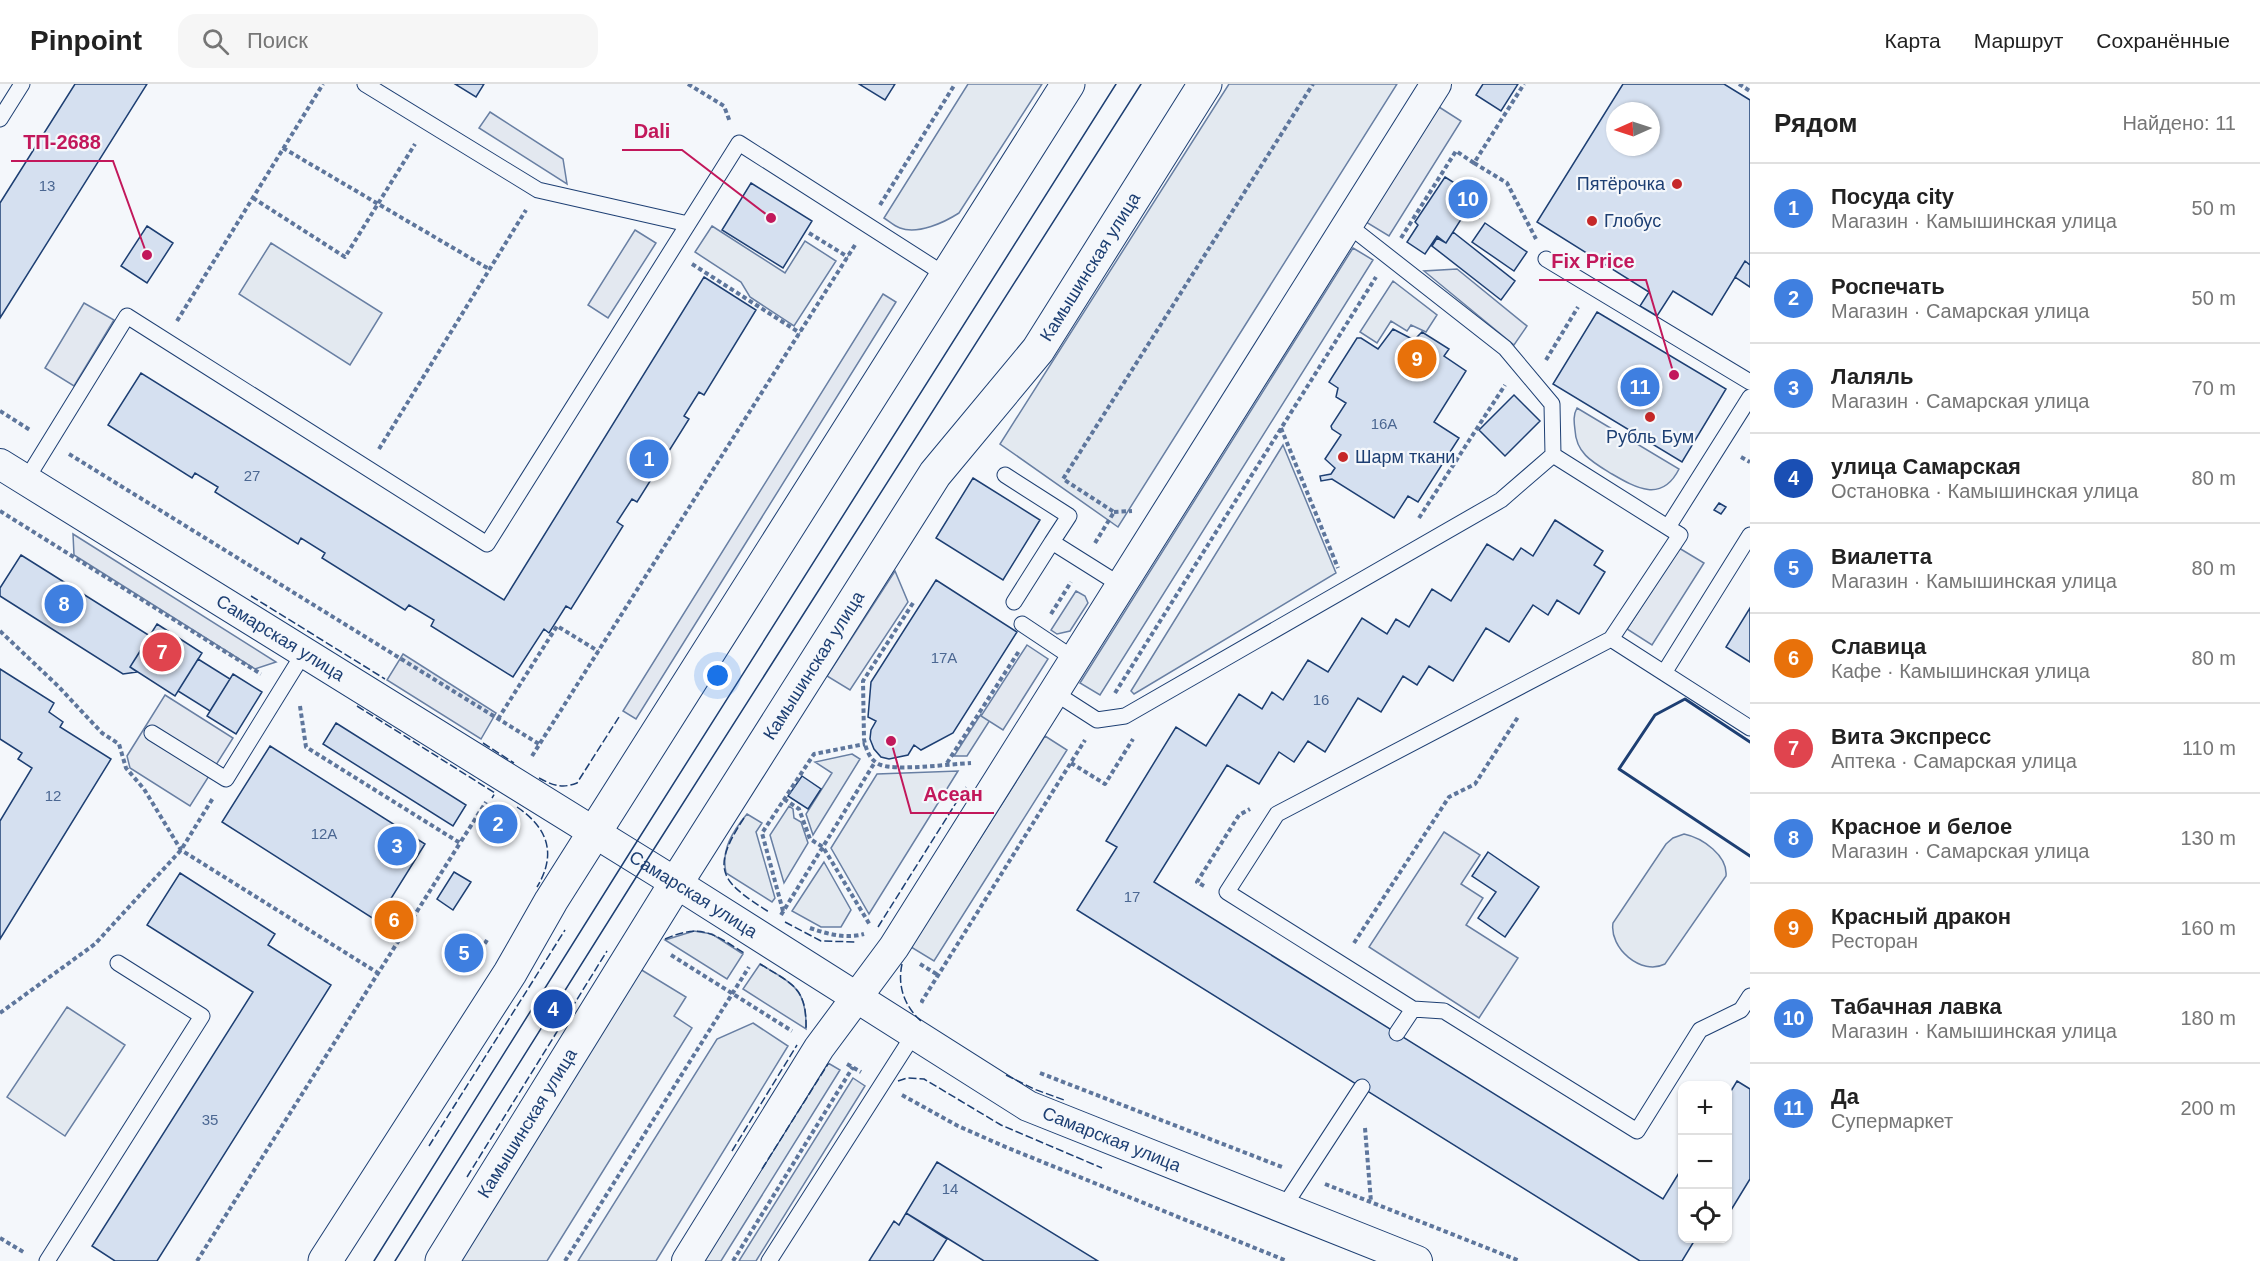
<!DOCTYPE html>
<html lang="ru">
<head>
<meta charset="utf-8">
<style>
	body { margin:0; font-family:Helvetica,sans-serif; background:#f6f6f6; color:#222 }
	.controls { position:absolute; right:18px; bottom:18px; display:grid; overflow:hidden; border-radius:12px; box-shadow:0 2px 4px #0004 }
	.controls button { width:54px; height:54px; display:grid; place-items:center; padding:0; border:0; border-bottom:2px solid #e0e0e0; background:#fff; color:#222; font:30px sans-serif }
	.compass { position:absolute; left:1606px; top:18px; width:54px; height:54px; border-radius:50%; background:#fff; box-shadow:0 2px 4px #0004; rotate:267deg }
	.you { position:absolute; left:718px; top:592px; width:21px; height:21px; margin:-15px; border:4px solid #fff; border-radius:50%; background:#1a73e8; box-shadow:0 0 0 9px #1a73e833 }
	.badge { display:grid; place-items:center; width:39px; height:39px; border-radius:50%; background:#1a73e8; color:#fff; font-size:20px; font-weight:700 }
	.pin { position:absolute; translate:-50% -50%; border:3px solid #fff; box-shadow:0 2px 6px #0006 }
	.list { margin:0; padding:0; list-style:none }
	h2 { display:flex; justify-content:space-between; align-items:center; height:78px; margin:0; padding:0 24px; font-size:26px }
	h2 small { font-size:20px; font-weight:400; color:#767676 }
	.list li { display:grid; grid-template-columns:39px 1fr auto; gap:18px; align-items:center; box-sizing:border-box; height:90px; padding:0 24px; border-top:2px solid #e0e0e0 }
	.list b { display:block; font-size:22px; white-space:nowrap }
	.list p { margin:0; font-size:20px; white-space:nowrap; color:#767676 }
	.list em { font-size:20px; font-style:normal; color:#767676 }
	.icon { flex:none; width:33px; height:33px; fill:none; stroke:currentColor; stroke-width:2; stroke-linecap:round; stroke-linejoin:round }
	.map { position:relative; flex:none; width:1750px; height:1177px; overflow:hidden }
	header { display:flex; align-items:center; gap:36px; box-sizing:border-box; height:84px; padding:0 30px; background:#fff; border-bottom:2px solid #e0e0e0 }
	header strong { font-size:28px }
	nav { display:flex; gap:33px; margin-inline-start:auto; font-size:21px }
	.search { width:420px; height:54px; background:#f6f6f6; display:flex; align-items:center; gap:15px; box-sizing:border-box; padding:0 21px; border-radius:18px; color:#767676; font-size:22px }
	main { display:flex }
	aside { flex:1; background:#fff }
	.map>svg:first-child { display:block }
</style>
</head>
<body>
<header>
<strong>Pinpoint</strong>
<div class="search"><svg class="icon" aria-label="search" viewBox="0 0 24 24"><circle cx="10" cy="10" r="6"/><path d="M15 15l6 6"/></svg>Поиск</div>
<nav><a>Карта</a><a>Маршрут</a><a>Сохранённые</a></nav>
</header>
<main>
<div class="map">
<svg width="1750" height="1177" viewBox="0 0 1750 1177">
	<rect width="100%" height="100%" fill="#f4f7fb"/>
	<path fill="#e3e9f0" stroke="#687fa3" stroke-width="1.5" d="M968 0H1042L959 129C945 138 918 151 900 144 894 142 889 137 884 134Z
		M1229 0H1397L1118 443 1000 360Z
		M712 142 785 189 805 157 836 177 794 242 750 213 741 198 695 168Z
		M271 159 382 229 350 281 239 210Z
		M1353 164 1373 176 1100 611 1080 599Z
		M1393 197 1437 231 1426 248 1411 241 1407 247 1391 237 1377 259 1360 248Z
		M1577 324 1679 385C1662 419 1636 404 1612 390 1594 379 1576 370 1575 346 1574 338 1573 331 1577 324Z
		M1283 361 1336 489 1134 610 1131 607Z
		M1076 507 1085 512 1088 519 1070 547 1057 550 1051 546Z
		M981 630 990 636 967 672H954Z
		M1045 652 1067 666 934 877 911 863Z
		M852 670 860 675 813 751 806 730 832 689 815 678Z
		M958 687 869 830 831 764 877 690Z
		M789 722 793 725 794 734 801 738 808 759 784 799 770 751Z
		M747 730 762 739 756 748 775 814 772 818 726 789C721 766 732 748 747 730Z
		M1684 750C1703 754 1728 772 1726 792L1665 880C1641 892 1609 864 1613 839L1666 760 1673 754Z
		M824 778 851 826 841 843H821L792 827Z
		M694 847 712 850 743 870 727 895 665 856Z
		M760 880C792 900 807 903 806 945L743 905Z
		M640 885 686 913 674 932 692 944 547 1177H460Z
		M67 923 125 961 65 1052 7 1013Z
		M753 939 788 962 656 1177H578L717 955Z
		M828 979 840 986 721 1177H704Z
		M853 994 865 1002 756 1177H739Z"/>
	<path fill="#e3e8f0" stroke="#687fa3" stroke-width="1.5" d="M1439 23 1461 37 1389 152 1366 138Z
		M490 28 563 75 567 100 479 44Z
		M635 146 656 159 608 234 588 221Z
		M1457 185 1527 242 1514 261 1424 187Z
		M883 210 896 218 636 635 623 627Z
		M84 219 114 236 74 302 45 284Z
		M73 450 276 578 255 585 74 471Z
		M1679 464 1704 479 1652 561 1627 545Z
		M895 487 908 518 850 606 827 592Z
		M1027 561 1048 575 1003 646 981 632Z
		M403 570 496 629 481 655 387 596Z
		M165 611 233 654 190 722 130 684 127 672Z
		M1444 748 1480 771 1461 800 1483 814 1466 841 1518 874 1479 934 1369 863Z"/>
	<path fill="#d5e0f0" stroke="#1d3f73" stroke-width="1.5" fill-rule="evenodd" d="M75 0H147L0 234V119Z
		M455 0H484L476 13Z
		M859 0H895L885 16Z
		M1483 0H1518L1501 27 1476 11Z
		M1623 0H1724L1750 16V181L1745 177 1712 231 1673 207 1657 232 1640 222 1649 208 1537 138ZM1615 27H1651V63H1615Z
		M1445 93 1456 100 1447 113 1467 126 1446 159 1437 152 1425 170 1407 158 1418 141 1415 138Z
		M751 99 812 137 783 184 722 146Z
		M1456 100 1488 121 1479 134 1447 113Z
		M1485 139 1527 168 1514 187 1472 158Z
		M147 142 173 159 147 199 121 182Z
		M1453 148 1515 197 1501 216 1432 162 1437 154 1446 159Z
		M1745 177 1750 181V203L1735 193Z
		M704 193 756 226 704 311 699 308 684 332 689 335 637 418 632 415 617 438 623 442 571 525 566 522 549 549 544 545 513 593 431 542 434 536 409 521 405 526 322 474 325 469 301 454 298 460 215 408 218 403 195 389 192 394 108 341 141 289 504 516Z
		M1597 228 1726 305 1682 378 1553 300Z
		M1393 245 1414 256 1422 248 1449 265 1444 272 1466 287 1434 338 1459 354 1418 418 1408 412 1394 434 1332 395 1321 397 1320 392 1331 390 1335 384 1325 375 1341 351 1332 345 1331 342 1346 319 1336 313 1338 304 1329 298 1357 254H1361L1378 265Z
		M1514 311 1540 337 1505 372 1479 346Z
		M973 394 1040 436 1003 496 936 454Z
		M1719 419 1726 423 1721 430 1714 426Z
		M1555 436 1603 467 1594 481 1605 488 1579 530 1557 516 1548 531 1533 521 1509 558 1486 544 1453 597 1429 582 1417 601 1403 592 1381 628 1358 614 1325 668 1308 657 1294 678 1279 668 1259 700 1227 681 1154 798 1663 1115 1682 1084V1154H1696L1682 1177H1640L1077 826 1117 763 1106 757 1176 643 1206 662 1239 610 1262 625 1272 608 1283 616 1308 576 1328 588 1362 534 1387 550 1396 535 1409 543 1432 505 1451 517 1487 460 1513 476 1521 464 1533 472Z
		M21 471 150 552 130 583 137 588 123 590 0 512V504Z
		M936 496 1017 548 953 649 921 666 914 661 908 671 889 675 881 673 874 665 870 655 871 646 876 637 868 633 871 598Z
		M1750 524V578L1726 563Z
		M157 540 202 569 175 612 130 583Z
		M198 575 230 595 210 627 178 607Z
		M0 585 54 619 49 628 63 638 60 643 111 675 0 855V737L32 684 18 675 22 669 0 655Z
		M233 590 262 608 236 650 207 632Z
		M336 639 466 721 453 742 323 660Z
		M270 662 425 760 377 837 222 738Z
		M802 692 821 705 808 725 788 712Z
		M496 733 505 739 499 749 490 743Z
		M1488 768 1539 803 1505 853 1478 834 1496 808 1472 792Z
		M454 788 471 798 453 826 437 815Z
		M180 789 275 850 268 861 331 901 157 1177H115L92 1162 253 908 147 841Z
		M1737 997 1750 1005V1095L1728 1131V1012Z
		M937 1078 1098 1177H984L947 1154 906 1129Z
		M906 1129 947 1155 933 1177H869L894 1137 899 1141Z"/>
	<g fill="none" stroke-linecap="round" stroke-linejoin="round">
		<defs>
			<path id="service" d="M365 0 538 106 688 140
				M0 35 22 0
				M1348 141 1505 264 1552 320 1553 371 1680 451 1611 555 1277 730 1227 808 1413 925 1444 927 1637 1047 1700 946 1741 926 1750 912
				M1546 175 1750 298
				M1005 391 1069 432 1052 458
				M26 396 127 232 487 460 739 59 947 192
				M1668 443 1750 313
				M1014 518 1052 458 1122 502
				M1022 540 1076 576
				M1611 555 1750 644
				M1664 589 1750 451
				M1055 609 1097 636 1125 632 1501 416 1553 371
				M152 649 226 695 305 567
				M1397 949 1413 925
				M1283 1124 1362 1003
				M47 1177 202 932 118 879
				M769 1177 914 950"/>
			<g id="minor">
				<path id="s1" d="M0 380 676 799 1028 1022 1417 1177"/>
				<path d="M687 1177 819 964 894 863 1436 0"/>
			</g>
			<g id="primary">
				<path d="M325 1177 510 889 551 817 1068 0"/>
				<path id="s2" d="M442 1177 676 799 935 390 1038 266 1205 0"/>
			</g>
		</defs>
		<use href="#service" stroke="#1d3f73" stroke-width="17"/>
		<use href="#minor" stroke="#1d3f73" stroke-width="32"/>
		<use href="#primary" stroke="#1d3f73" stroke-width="35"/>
		<path stroke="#5e769c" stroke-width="4" stroke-dasharray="4.5 3" stroke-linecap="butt" d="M688 0 724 22 730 38
			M1739 0 1750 7
			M283 64 489 185
			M1474 79 1507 99 1536 155
			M253 114 345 173 415 60
			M880 121 955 0
			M809 149 848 173
			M1401 154 1456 67 1474 79 1524 0
			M692 180 800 249
			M177 237 323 0
			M1546 276 1578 223
			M0 327 30 346
			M1281 344 1338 484
			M379 365 526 126
			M69 370 539 660
			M1741 373 1750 378
			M0 427 261 590
			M1114 428 1132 427
			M1419 434 1505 301
			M1095 459 1114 428 1063 395 1313 0
			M913 519 863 597 864 655C866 666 870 677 881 681 897 687 951 680 971 679
			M1051 530 1071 498
			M0 547 58 602 102 649 119 660 126 684 144 705 181 766 378 889
			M1115 609 1376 193
			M300 622 306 663 460 759 486 718
			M498 635 557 542 598 567
			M532 672 855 161
			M947 679 1019 567
			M1071 679 1105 700 1133 655
			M784 715 799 725 810 755 823 763 870 841
			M1204 802 1197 798 1239 731 1250 725
			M783 827 762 749 814 670 865 660
			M781 831 875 678
			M810 844C827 850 846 855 864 850
			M1354 859 1449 713 1475 700 1518 633
			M671 871 792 947
			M473 879 487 856
			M920 880 938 891
			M924 918 922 917 1085 656
			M0 929 95 860 181 766 213 714
			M847 980 861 988
			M1040 989 1282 1083
			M902 1011 958 1042 1008 1064 1287 1177
			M1365 1044 1371 1118
			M1325 1100 1520 1177
			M0 1154 25 1169
			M197 1177 460 759
			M565 1177 749 883
			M733 1177 853 983"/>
		<use href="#service" stroke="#f4f7fb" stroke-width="15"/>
		<use href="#minor" stroke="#f4f7fb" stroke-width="30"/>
		<use href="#primary" stroke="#f4f7fb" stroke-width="33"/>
		<path stroke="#1d3f73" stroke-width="1.5" d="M374 1177 629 770 1116 0
			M395 1177 645 779 1141 0"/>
		<path stroke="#1d3f73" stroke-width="1.5" stroke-dasharray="8 3" stroke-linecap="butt" d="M251 512 385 595
			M357 622 495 709 492 714
			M483 659 514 679
			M539 694C552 701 562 705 577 699L619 633
			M517 723C548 744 557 770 537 803
			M744 734C710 786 720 797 769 828
			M785 838 821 857 857 858
			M878 843 966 703
			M665 855C701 839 714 850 744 869
			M760 880C792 900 807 903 806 945
			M902 880C897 903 905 923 922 938
			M1006 991 1034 1005 1064 1016
			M898 997 907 994 924 995 1001 1041 1102 1084
			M429 1062 565 846
			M732 1067 797 961
			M762 1085 828 980
			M467 1093 607 867"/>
		<path stroke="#1d3f73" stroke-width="3" d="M1750 658 1685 615 1655 631 1619 685 1750 772"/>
	</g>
	<g fill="#c62828" stroke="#f4f7fb" stroke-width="2">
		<circle cx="1677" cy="100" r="6"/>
		<circle cx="1592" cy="137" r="6"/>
		<circle cx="1650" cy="333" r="6"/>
		<circle cx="1343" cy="373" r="6"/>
	</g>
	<g text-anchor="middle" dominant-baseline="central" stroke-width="4.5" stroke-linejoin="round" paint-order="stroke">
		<g font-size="15" fill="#4b6792">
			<text x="47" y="101">13</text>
			<text x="1384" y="339">16А</text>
			<text x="252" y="391">27</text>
			<text x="944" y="573">17А</text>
			<text x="1321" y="615">16</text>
			<text x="53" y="711">12</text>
			<text x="324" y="749">12А</text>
			<text x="1132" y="812">17</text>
			<text x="210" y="1035">35</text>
			<text x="950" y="1104">14</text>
		</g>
		<g font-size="18" fill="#1d3f73" stroke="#f4f7fb" text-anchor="start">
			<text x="1665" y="100" text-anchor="end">Пятёрочка</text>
			<text x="1604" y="137">Глобус</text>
			<text x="1650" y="353" text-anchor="middle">Рубль Бум</text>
			<text x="1355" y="373">Шарм ткани</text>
		</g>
		<g font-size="18" fill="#1d3f73" stroke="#f4f7fb">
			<text stroke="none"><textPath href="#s2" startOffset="1188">Камышинская улица</textPath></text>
			<text stroke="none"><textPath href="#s1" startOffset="330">Самарская улица</textPath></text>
			<text stroke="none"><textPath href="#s2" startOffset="702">Камышинская улица</textPath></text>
			<text stroke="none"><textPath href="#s1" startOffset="816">Самарская улица</textPath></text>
			<text stroke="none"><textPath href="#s2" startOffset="162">Камышинская улица</textPath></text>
			<text stroke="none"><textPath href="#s1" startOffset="1302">Самарская улица</textPath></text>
		</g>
	</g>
	<path fill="none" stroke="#c2185b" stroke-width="2" d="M771 134L682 66H622M147 171L113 77H11M1674 291L1646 196H1539M891 657L911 729H994"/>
	<g fill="#c2185b" stroke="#f4f7fb" stroke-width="2">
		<circle cx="771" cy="134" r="6"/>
		<circle cx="147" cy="171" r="6"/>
		<circle cx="1674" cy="291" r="6"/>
		<circle cx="891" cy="657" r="6"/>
	</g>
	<g font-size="20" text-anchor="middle" font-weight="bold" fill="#c2185b" stroke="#f4f7fb" stroke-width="4.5" stroke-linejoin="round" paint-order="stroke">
		<text x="652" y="54">Dali</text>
		<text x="62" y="65">ТП-2688</text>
		<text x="1593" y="184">Fix Price</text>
		<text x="953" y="717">Асеан</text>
	</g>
</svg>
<div class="controls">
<button>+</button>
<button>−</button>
<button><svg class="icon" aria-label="locate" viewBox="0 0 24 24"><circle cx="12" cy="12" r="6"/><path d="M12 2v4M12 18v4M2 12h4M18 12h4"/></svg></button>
</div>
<svg class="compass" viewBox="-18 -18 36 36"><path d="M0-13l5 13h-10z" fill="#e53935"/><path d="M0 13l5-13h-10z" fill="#767676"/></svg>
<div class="you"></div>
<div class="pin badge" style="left:649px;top:375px;background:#3f7fe0">1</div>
<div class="pin badge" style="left:498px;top:740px;background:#3f7fe0">2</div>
<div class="pin badge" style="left:397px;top:762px;background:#3f7fe0">3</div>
<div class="pin badge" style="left:553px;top:925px;background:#1a4fb4">4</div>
<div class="pin badge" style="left:464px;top:869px;background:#3f7fe0">5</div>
<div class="pin badge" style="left:394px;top:836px;background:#e8710a">6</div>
<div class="pin badge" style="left:162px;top:568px;background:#e0444e">7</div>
<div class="pin badge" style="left:64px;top:520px;background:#3f7fe0">8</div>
<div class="pin badge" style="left:1417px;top:275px;background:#e8710a">9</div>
<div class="pin badge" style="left:1468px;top:115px;background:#3f7fe0">10</div>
<div class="pin badge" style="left:1640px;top:303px;background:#3f7fe0">11</div>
</div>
<aside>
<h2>Рядом<small>Найдено: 11</small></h2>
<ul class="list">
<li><span class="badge" style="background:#3f7fe0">1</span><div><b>Посуда city</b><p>Магазин · Камышинская улица</p></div><em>50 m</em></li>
<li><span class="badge" style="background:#3f7fe0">2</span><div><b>Роспечать</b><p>Магазин · Самарская улица</p></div><em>50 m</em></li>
<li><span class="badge" style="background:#3f7fe0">3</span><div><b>Лаляль</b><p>Магазин · Самарская улица</p></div><em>70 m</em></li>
<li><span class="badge" style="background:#1a4fb4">4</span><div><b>улица Самарская</b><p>Остановка · Камышинская улица</p></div><em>80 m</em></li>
<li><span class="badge" style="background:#3f7fe0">5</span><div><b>Виалетта</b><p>Магазин · Камышинская улица</p></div><em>80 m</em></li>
<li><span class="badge" style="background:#e8710a">6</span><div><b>Славица</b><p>Кафе · Камышинская улица</p></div><em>80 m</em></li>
<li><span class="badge" style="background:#e0444e">7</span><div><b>Вита Экспресс</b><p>Аптека · Самарская улица</p></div><em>110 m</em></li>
<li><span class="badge" style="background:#3f7fe0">8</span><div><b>Красное и белое</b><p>Магазин · Самарская улица</p></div><em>130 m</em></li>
<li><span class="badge" style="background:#e8710a">9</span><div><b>Красный дракон</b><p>Ресторан</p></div><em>160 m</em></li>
<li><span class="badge" style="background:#3f7fe0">10</span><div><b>Табачная лавка</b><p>Магазин · Камышинская улица</p></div><em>180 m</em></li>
<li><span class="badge" style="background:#3f7fe0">11</span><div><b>Да</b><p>Супермаркет</p></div><em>200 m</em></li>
</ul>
</aside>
</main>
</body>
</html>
